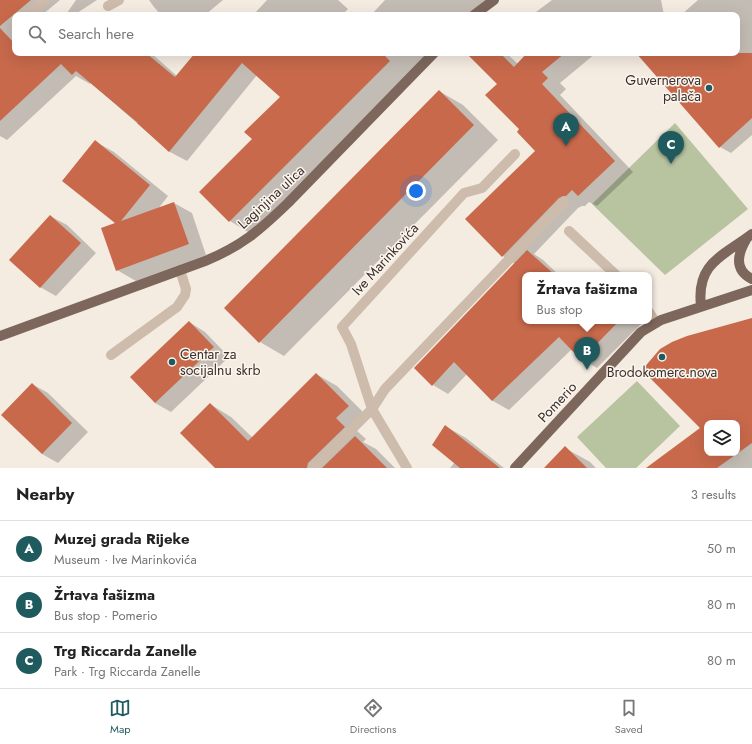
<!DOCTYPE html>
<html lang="en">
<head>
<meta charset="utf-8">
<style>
	body { margin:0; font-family:Jost,sans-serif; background:#f6f6f6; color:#222 }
	.controls { position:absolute; right:12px; bottom:12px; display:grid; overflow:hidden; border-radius:8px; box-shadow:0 4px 16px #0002 }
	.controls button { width:36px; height:36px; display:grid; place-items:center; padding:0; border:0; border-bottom:1px solid #e0e0e0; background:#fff; color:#222; font:20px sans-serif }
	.you { position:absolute; left:416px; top:191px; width:14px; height:14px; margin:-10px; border:3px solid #fff; border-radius:50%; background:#1a73e8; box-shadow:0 0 0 6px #1a73e833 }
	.badge { display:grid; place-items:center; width:26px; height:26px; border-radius:50%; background:#1f5a5e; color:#fff; font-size:13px; font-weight:700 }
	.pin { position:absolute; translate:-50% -33px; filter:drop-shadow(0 1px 2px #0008) }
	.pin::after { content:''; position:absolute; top:21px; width:14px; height:12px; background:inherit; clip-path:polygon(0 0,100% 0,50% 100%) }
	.popup { position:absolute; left:522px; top:272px; width:130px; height:52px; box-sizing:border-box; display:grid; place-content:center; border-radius:8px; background:#fff; filter:drop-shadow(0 1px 3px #0005); font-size:13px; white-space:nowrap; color:#767676 }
	.popup b { font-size:15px; color:#222 }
	.popup::after { content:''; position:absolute; left:50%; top:100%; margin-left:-8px; border:8px solid transparent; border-top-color:#fff }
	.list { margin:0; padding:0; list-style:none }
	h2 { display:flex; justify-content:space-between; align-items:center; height:52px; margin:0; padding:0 16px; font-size:17px }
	h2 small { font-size:13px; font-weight:400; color:#767676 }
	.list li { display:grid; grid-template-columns:26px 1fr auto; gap:12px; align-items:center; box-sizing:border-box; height:56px; padding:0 16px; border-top:1px solid #e0e0e0 }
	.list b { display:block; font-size:15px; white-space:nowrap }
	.list p { margin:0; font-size:13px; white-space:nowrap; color:#767676 }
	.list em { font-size:13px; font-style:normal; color:#767676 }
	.icon { flex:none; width:22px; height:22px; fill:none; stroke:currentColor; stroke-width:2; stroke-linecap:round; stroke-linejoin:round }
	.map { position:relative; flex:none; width:752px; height:468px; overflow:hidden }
	.search { position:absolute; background:#fff; box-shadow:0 4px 16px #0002; left:12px; right:12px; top:12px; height:44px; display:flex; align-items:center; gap:10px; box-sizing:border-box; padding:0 14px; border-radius:8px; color:#767676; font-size:15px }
	.sheet { height:220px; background:#fff }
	nav { display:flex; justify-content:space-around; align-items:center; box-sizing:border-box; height:56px; border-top:1px solid #e0e0e0; background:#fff; font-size:11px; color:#767676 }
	nav a { display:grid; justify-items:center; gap:2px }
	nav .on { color:#1f5a5e }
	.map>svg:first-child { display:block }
</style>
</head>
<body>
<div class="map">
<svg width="752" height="468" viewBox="0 0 752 468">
	<rect width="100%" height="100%" fill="#f4ebe1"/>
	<path fill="#b8c4a0" d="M675 123 748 209 665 275 592 204Z
		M637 381 680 426 636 468H606L577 437Z"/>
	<path fill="#0003" fill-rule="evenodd" d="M0 0H60L42 15H15V53H151L177 76 218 53H308L257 75 187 161 170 152 91 83 90 84 76 76 7 140 0 136Z
		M76 0H97L74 15H71L67 13Z
		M149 0H223L205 15H161L154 7Z
		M267 0H338L348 9 342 15H253Z
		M385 0H487L472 15H371Z
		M552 0H661L664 15H532Z
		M698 0H752V135L731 153 720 147 737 53V15H681Z
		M325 53H433L253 235 230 221 201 192 253 139Z
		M479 53H506L518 64 529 53H596L560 83 566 89 560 95 633 172 597 206 589 202 585 206H582L578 208 534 254 543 260 559 275H525V321H638L641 324 597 368 582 359 572 349 509 410 493 401 467 374 448 394 433 385 515 264 503 256 467 219 536 151 521 129 498 84Z
		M439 91 463 105 498 140 284 356 260 342Z
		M96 142 114 152 168 196 158 209 174 203 192 213 206 255 136 281 117 270V224Z
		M50 216 67 225 96 253 56 296 40 287Z
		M582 272 587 275H579Z
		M752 319V468H650L702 428ZM707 423H737V453H707Z
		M189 322 205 332 229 357 171 412 155 403Z
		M316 374 337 386 369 418 356 430 366 439 363 442 376 449 395 468H217L210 404 231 417 253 438Z
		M32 384 48 393 88 432 58 463 42 454Z
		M445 426 466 438 504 468H450L455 462Z
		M565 448 590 462 596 468H545Z"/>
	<path fill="#c8694b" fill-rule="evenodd" d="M0 0H31L0 26Z
		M0 28 15 44V53H146L175 77 195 53H382L390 61 229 222 199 192 252 139 244 132 280 97 242 63 169 152 137 123H138L76 71 72 75 61 64 0 121Z
		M466 53H500L514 67 527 53H565L542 72 548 78 542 84 615 161 578 196 572 190 566 196H563L559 198 502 257 465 219 535 151 517 132 519 129 485 95 497 84Z
		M636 53H752V118L719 148Z
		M439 90 474 125 259 343 224 308Z
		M95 140 150 185 121 221 174 202 189 244 116 271 101 228 115 223 62 181Z
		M50 215 81 243 40 288 9 260Z
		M527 250 555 275H525V321H619L581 360 559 337 492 401 454 362 432 386 414 368Z
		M752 318V443L717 468H646L700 428 642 370 660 349 672 342 687 336ZM707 423H737V453H707Z
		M189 321 214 347 155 403 130 377Z
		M316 373 349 406 336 418 345 427 308 463 307 468H215L180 433 210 403 248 441Z
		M32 383 72 423 42 454 1 415Z
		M445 425 500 468H460L432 445Z
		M355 436 387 468H322Z
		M565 446 587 468H544Z"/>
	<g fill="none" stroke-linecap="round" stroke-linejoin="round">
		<path stroke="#cdbbac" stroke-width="10" d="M108 6 119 0
			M28 15 45 0
			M569 231 616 275
			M649 312 656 323
			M111 355 177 307 185 295 186 289 180 270
			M313 468 372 409 385 389 564 202
			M407 468 372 409 351 344 342 327 464 193 482 188 515 154"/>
		<path stroke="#7d675c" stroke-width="10" d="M474 15 494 0
			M747 238C738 253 733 269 752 279
			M701 306C696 263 723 256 752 234
			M0 336 205 261C242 246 260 230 288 203L434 53
			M515 468 641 332 661 320 752 290"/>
	</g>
	<g fill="#1f5a5e" stroke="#fbf5ee" stroke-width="1.5">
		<circle cx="709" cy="88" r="4"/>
		<circle cx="662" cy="357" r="4"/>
		<circle cx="172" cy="362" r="4"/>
	</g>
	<g text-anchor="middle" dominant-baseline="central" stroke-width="3" stroke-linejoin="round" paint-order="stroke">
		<g font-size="14" fill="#3b302b" stroke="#fbf5ee" text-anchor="end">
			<text x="701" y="80">Guvernerova<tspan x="701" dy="16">palača</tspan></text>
			<text x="180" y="354" text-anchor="start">Centar za<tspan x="180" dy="16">socijalnu skrb</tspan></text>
			<text x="662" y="372" text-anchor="middle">Brodokomerc.nova</text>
		</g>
		<g font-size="14" fill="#3b302b" stroke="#fbf5ee">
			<text transform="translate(271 197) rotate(-43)">Laginjina ulica</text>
			<text transform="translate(385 259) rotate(-48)">Ive Marinkovića</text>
			<text transform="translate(557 402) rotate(-47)">Pomerio</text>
		</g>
	</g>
</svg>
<div class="controls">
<button><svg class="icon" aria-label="layers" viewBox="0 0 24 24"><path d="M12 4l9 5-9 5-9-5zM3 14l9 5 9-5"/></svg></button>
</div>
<div class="you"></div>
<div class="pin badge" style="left:566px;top:146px">A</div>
<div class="pin badge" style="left:587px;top:370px">B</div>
<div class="popup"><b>Žrtava fašizma</b>Bus stop</div>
<div class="pin badge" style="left:671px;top:164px">C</div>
<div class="search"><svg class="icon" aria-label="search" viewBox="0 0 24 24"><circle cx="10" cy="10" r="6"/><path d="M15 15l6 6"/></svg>Search here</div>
</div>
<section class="sheet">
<h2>Nearby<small>3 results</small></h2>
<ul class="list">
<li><span class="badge">A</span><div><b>Muzej grada Rijeke</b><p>Museum · Ive Marinkovića</p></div><em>50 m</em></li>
<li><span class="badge">B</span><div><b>Žrtava fašizma</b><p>Bus stop · Pomerio</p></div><em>80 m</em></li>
<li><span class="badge">C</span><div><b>Trg Riccarda Zanelle</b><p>Park · Trg Riccarda Zanelle</p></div><em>80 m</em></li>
</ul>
</section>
<nav>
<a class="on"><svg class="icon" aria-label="map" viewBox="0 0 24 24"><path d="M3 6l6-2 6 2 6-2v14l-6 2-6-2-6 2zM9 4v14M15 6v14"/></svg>Map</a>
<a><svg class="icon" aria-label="directions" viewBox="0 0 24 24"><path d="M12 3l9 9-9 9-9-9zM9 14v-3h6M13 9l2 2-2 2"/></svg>Directions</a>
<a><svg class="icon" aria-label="saved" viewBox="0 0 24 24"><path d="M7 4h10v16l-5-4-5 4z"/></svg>Saved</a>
</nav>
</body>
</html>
